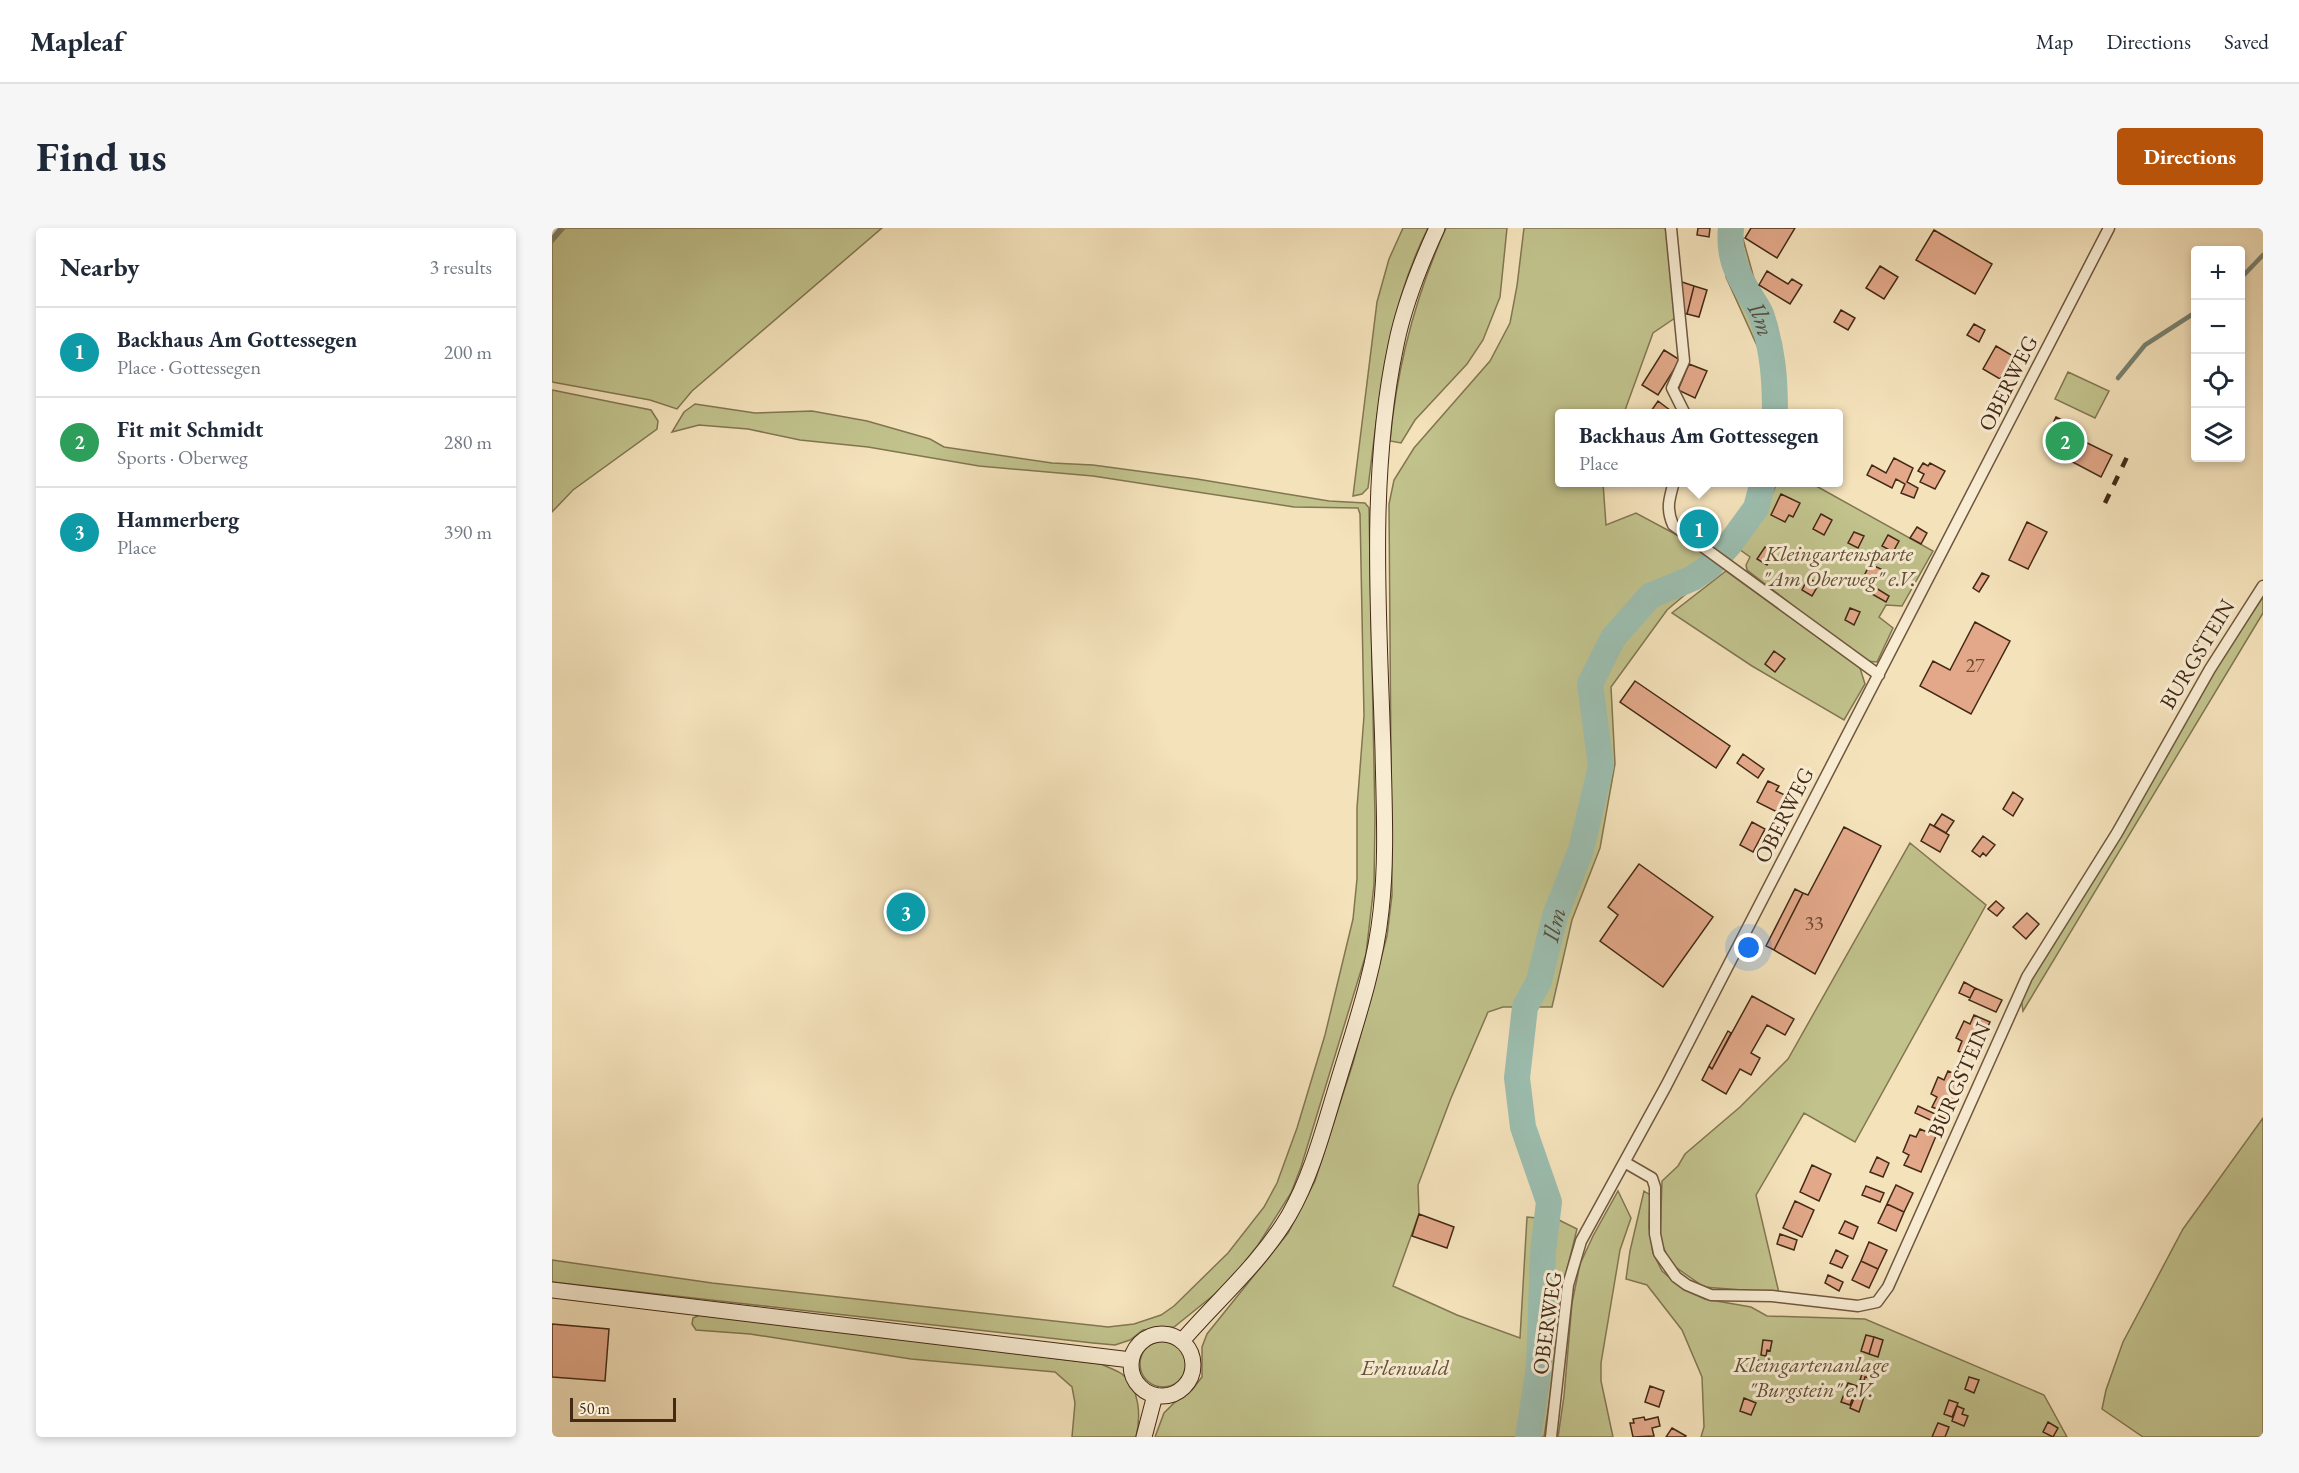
<!DOCTYPE html>
<html lang="en">
<head>
<meta charset="utf-8">
<style>
	body { margin:0; font-family:"EB Garamond",serif; background:#f6f6f7; color:#1f2937 }
	.controls { position:absolute; right:18px; top:18px; display:grid; overflow:hidden; border-radius:6px; box-shadow:0 3px 9px #0003 }
	.controls button { width:54px; height:54px; display:grid; place-items:center; padding:0; border:0; border-bottom:2px solid #e0e1e3; background:#fff; color:#1f2937; font:30px sans-serif }
	.scale { position:absolute; left:18px; bottom:15px; width:106px; box-sizing:border-box; padding-left:6px; border:3px solid #432916; border-top:0; font-size:16px; line-height:21px; white-space:nowrap; color:#432916; -webkit-text-stroke:4px #f8ecd3; paint-order:stroke }
	.you { position:absolute; left:1197px; top:720px; width:21px; height:21px; margin:-15px; border:4px solid #fff; border-radius:50%; background:#1a73e8; box-shadow:0 0 0 9px #1a73e833 }
	.badge { display:grid; place-items:center; width:39px; height:39px; border-radius:50%; background:#b45309; color:#fff; font-size:20px; font-weight:700 }
	.pin { position:absolute; translate:-50% -50%; border:3px solid #fff; box-shadow:0 2px 6px #0006 }
	.popup { position:absolute; left:1003px; top:181px; width:288px; height:78px; box-sizing:border-box; display:grid; place-content:center; border-radius:6px; background:#fff; filter:drop-shadow(0 2px 4px #0005); font-size:20px; white-space:nowrap; color:#747a83 }
	.popup b { font-size:22px; color:#1f2937 }
	.popup::after { content:''; position:absolute; left:50%; top:100%; margin-left:-12px; border:12px solid transparent; border-top-color:#fff }
	.list { margin:0; padding:0; list-style:none }
	h2 { display:flex; justify-content:space-between; align-items:center; height:78px; margin:0; padding:0 24px; font-size:26px }
	h2 small { font-size:20px; font-weight:400; color:#747a83 }
	.list li { display:grid; grid-template-columns:39px 1fr auto; gap:18px; align-items:center; box-sizing:border-box; height:90px; padding:0 24px; border-top:2px solid #e0e1e3 }
	.list b { display:block; font-size:22px; white-space:nowrap }
	.list p { margin:0; font-size:20px; white-space:nowrap; color:#747a83 }
	.list em { font-size:20px; font-style:normal; color:#747a83 }
	.icon { flex:none; width:33px; height:33px; fill:none; stroke:currentColor; stroke-width:2; stroke-linecap:round; stroke-linejoin:round }
	.map { position:relative; flex:none; width:1711px; height:1209px; overflow:hidden; border-radius:6px }
	header { display:flex; align-items:center; gap:36px; box-sizing:border-box; height:84px; padding:0 30px; background:#fff; border-bottom:2px solid #e0e1e3 }
	header strong { font-size:28px }
	nav { display:flex; gap:33px; margin-inline-start:auto; font-size:21px }
	.intro { display:flex; align-items:center; justify-content:space-between; box-sizing:border-box; height:144px; padding:0 36px }
	h1 { margin:0; font-size:42px }
	.button { padding:15px 27px; border-radius:6px; background:#b45309; color:#fff; font-size:21px; font-weight:700 }
	main { display:flex; gap:36px; padding:0 36px }
	aside { flex:1; background:#fff; border-radius:6px; box-shadow:0 3px 9px #0003 }
	.map>svg:first-child { display:block }
</style>
</head>
<body>
<header>
<strong>Mapleaf</strong>
<nav><a>Map</a><a>Directions</a><a>Saved</a></nav>
</header>
<div class="intro"><h1>Find us</h1><a class="button">Directions</a></div>
<main>
<aside>
<h2>Nearby<small>3 results</small></h2>
<ul class="list">
<li><span class="badge" style="background:#0f9aa8">1</span><div><b>Backhaus Am Gottessegen</b><p>Place · Gottessegen</p></div><em>200 m</em></li>
<li><span class="badge" style="background:#2e9e5b">2</span><div><b>Fit mit Schmidt</b><p>Sports · Oberweg</p></div><em>280 m</em></li>
<li><span class="badge" style="background:#0f9aa8">3</span><div><b>Hammerberg</b><p>Place</p></div><em>390 m</em></li>
</ul>
</aside>
<div class="map">
<svg width="1711" height="1209" viewBox="0 0 1711 1209">
	<rect width="100%" height="100%" fill="#f4e2bb"/>
	<filter id="stains"><feTurbulence type="fractalNoise" baseFrequency=".00333" numOctaves="4"/><feColorMatrix values="0 0 0 0 .2 0 0 0 0 .09 0 0 0 0 .02 0 0 0 .5 -.17"/></filter>
	<radialGradient id="worn" r=".72"><stop offset=".6" stop-color="#630" stop-opacity="0"/><stop offset="1" stop-color="#630" stop-opacity=".3"/></radialGradient>
	<path fill="#c1c28c" stroke="#827651" stroke-width="1.5" d="M13 0H330L140 163 125 181 98 172 0 154V15Z
		M851 0H876C835 81 827 171 816 260L810 266 801 268 825 74 837 31Z
		M894 0H955L948 69 931 112 915 136 863 192 849 215 838 213C845 138 863 69 894 0Z
		M972 0H1115L1123 90 1101 105 1072 185 1008 186V254L1051 255 1054 297 1084 285 1136 313 1157 330 1153 332 1166 339 1115 382 1059 459 1063 536 1048 620 1020 692 1000 779H951L936 784 899 870 866 957 867 986 841 1058 905 1087 968 1110 975 989 1007 992 1025 1001 1011 1058 1005 1123 992 1209H603L612 1185 625 1172 640 1162 650 1149V1119L655 1106 736 1005 763 953 801 835 835 708 840 667 837 276 842 252 862 220 938 133 958 95 965 58Z
		M1171 0H1188L1213 90 1207 122 1174 49Z
		M1516 144 1557 163 1543 190 1503 171Z
		M0 162 99 182 106 193 105 201 21 262 0 284Z
		M143 176 203 185 260 183 315 193 378 211 392 219 500 235 541 237 645 251 777 273 813 275 817 280 823 590 822 657 814 726 749 939 739 965 706 1017 673 1058 622 1099 591 1102 578 1112 563 1117 541 1115 0 1054V1032L160 1055 556 1099 582 1096 609 1087 622 1078 676 1025 712 979 725 955 745 900 773 807 801 691 805 651V580L812 488 808 286 806 280 742 279 541 248 427 238 316 219 248 212 196 201 147 197 120 204 132 184Z
		M1257 254 1381 323 1350 378 1334 377 1327 389 1341 400 1325 434 1313 433 1195 342 1194 337 1198 329 1187 321 1208 294 1225 255Z
		M1174 343 1308 440 1313 456 1292 492 1200 438 1120 385Z
		M1711 369V385L1471 783 1469 770 1485 740 1673 426Z
		M1358 615 1434 677 1303 914 1252 885 1204 967 1227 1065 1152 1059 1119 1036 1108 1012 1110 953 1126 938 1133 926 1188 879 1236 831Z
		M1711 890V1209H1591L1550 1181 1554 1162 1571 1114 1631 1001Z
		M1066 963 1079 990 1068 1022 1049 1135V1153L1061 1209H1006L1012 1168 1020 1075 1028 1036 1041 1008Z
		M1092 963 1098 967 1097 999 1101 1025 1110 1043 1131 1061 1153 1071 1199 1079 1215 1088 1313 1091 1492 1167 1515 1209H1149L1152 1199 1150 1149 1130 1102 1095 1057 1074 1051 1078 1023Z
		M148 1087 549 1136C555 1139 564 1142 570 1146 588 1160 589 1189 584 1209H520L523 1175 520 1159 503 1144 359 1131 198 1106 144 1102 140 1096 141 1090Z
		M588 1136a23 23 0 1 1 46 0a23 23 0 1 1-46 0Z"/>
	<g fill="none" stroke-linecap="round" stroke-linejoin="round">
		<path stroke="#788272" stroke-width="4.5" d="M0 11 9 0
			M1688 51 1711 27
			M1566 150 1593 117 1644 84"/>
		<g stroke="#9cbeb0" stroke-width="26">
			<path id="s1" d="M1179 0C1176 28 1185 46 1199 69 1203 76 1208 82 1210 89 1221 123 1223 151 1223 186"/>
			<path id="s2" d="M976 1209 987 1139 991 1024 997 974 971 899 965 850 973 779 987 753 1003 688 1029 622 1049 538 1038 456 1061 410 1098 368 1141 350 1157 339 1177 317 1204 280 1211 254"/>
		</g>
	</g>
	<path fill="#e2a889" stroke="#432916" stroke-width="1.5" d="M1146 0H1158L1157 9 1145 7Z
		M1199 0H1243L1225 30 1193 10Z
		M1382 2 1440 36 1423 66 1364 32Z
		M1328 38 1346 49 1332 71 1314 60Z
		M1215 43 1236 56 1240 51 1250 57 1238 76 1207 57Z
		M1130 54 1142 58 1135 86 1131 85Z
		M1142 58 1155 62 1147 89 1135 86Z
		M1289 82 1303 90 1296 102 1282 94Z
		M1422 96 1433 102 1427 114 1415 107Z
		M1444 118 1461 128 1448 151 1431 141Z
		M1112 122 1128 132 1106 167 1090 157Z
		M1137 136 1155 143 1143 170 1126 162Z
		M1106 173 1123 186H1097Z
		M1504 189 1526 200 1512 226 1507 223 1510 218 1494 210Z
		M1521 208 1560 227 1549 249 1511 229Z
		M1342 230 1361 240 1355 254 1366 260 1362 270 1349 265 1353 256 1344 251 1340 260 1315 247 1320 237 1334 245Z
		M1371 235 1376 238 1378 235 1393 243 1383 261 1368 254 1372 246 1366 243Z
		M1229 266 1248 275 1241 289 1237 287 1233 294 1219 287Z
		M1269 286 1280 292 1272 307 1261 301Z
		M1475 294 1495 304 1476 341 1457 332Z
		M1365 299 1375 305 1369 316 1358 310Z
		M1302 304 1312 308 1306 320 1296 315Z
		M1336 307 1347 313 1341 324 1330 318Z
		M1213 319 1222 325 1215 337 1205 331Z
		M1318 336 1329 341 1322 356 1311 350Z
		M1430 345 1437 348 1427 364 1421 360Z
		M1256 350 1267 356 1260 368 1250 362Z
		M1324 360 1337 368 1334 374 1320 366Z
		M1298 380 1308 384 1302 397 1293 392Z
		M1423 394 1458 413 1419 486 1368 458 1381 433 1398 442Z
		M1222 423 1233 431 1223 444 1213 436Z
		M1083 453 1178 518 1164 540 1068 474Z
		M1191 526 1212 541 1206 550 1185 535Z
		M1216 553 1227 558 1224 563 1233 567 1225 584 1205 574Z
		M1461 564 1471 571 1461 588 1451 581Z
		M1390 586 1402 593 1394 605 1382 598Z
		M1200 594 1213 601 1201 624 1188 617Z
		M1378 596 1397 607 1388 624 1369 613Z
		M1292 599 1329 618 1263 746 1222 722 1251 665 1256 667Z
		M1431 608 1443 617 1434 628 1431 625 1428 629 1420 623Z
		M1087 636 1161 689 1111 759 1048 713 1066 687 1056 679Z
		M1243 661 1251 665 1222 722 1214 718Z
		M1444 673 1452 680 1445 688 1436 681Z
		M1475 685 1487 696 1474 711 1461 699Z
		M1412 754 1423 760 1418 770 1407 765Z
		M1423 760 1450 772 1444 784 1417 772Z
		M1200 768 1242 791 1233 807 1215 797 1199 825 1208 830 1199 847 1188 841 1174 866 1150 852 1157 838 1160 841Z
		M1422 787 1438 794 1422 830 1406 823 1410 813 1404 810 1412 793 1418 796Z
		M1176 803 1179 805 1160 841 1157 838Z
		M1396 843 1412 850 1397 886 1380 879 1385 869 1379 866 1386 849 1392 852Z
		M1366 878 1394 891 1391 898 1363 885Z
		M1368 901 1384 908 1369 944 1352 937 1357 927 1351 924 1358 907 1364 909Z
		M1325 929 1337 935 1331 949 1318 944Z
		M1260 937 1279 946 1267 973 1248 964Z
		M1344 957 1361 965 1352 984 1335 976Z
		M1314 958 1332 965 1328 974 1310 967Z
		M1243 973 1262 982 1250 1009 1231 1000Z
		M1335 976 1352 984 1344 1003 1326 995Z
		M867 986 902 999 895 1020 860 1008Z
		M1293 993 1306 999 1301 1011 1287 1005Z
		M1228 1006 1245 1012 1242 1022 1225 1016Z
		M1317 1014 1335 1022 1326 1041 1309 1033Z
		M1284 1022 1296 1028 1290 1040 1278 1035Z
		M1309 1033 1326 1041 1317 1060 1300 1052Z
		M1276 1047 1291 1054 1287 1063 1273 1055Z
		M0 1096 57 1101 53 1153 0 1149Z
		M1314 1107 1322 1109 1317 1126 1309 1123Z
		M1322 1109 1331 1112 1326 1129 1317 1126Z
		M1211 1112 1220 1113 1218 1123 1215 1122 1214 1128 1209 1127Z
		M1204 1131 1215 1137 1213 1145 1202 1142Z
		M1312 1140 1321 1143 1318 1150 1313 1149 1312 1153 1308 1152Z
		M1417 1149 1427 1152 1422 1165 1413 1161Z
		M1296 1155 1305 1158 1298 1177 1289 1174Z
		M1098 1158 1112 1163 1107 1179 1093 1174Z
		M1304 1166 1312 1169 1307 1184 1298 1180Z
		M1192 1170 1204 1175 1199 1187 1188 1183Z
		M1397 1172 1406 1175 1400 1189 1392 1186Z
		M1405 1178 1412 1181 1410 1186 1416 1188 1412 1198 1400 1193Z
		M1092 1189 1093 1192 1106 1189 1108 1198 1100 1200 1102 1208 1081 1209 1078 1195H1082L1081 1191Z
		M1496 1194 1506 1200 1501 1209 1491 1204Z
		M1386 1195 1397 1199 1393 1209H1380Z
		M1120 1200 1134 1208 1133 1209H1114Z"/>
	<g fill="none" stroke-linecap="round" stroke-linejoin="round">
		<defs>
			<path id="minor" d="M1119 0 1132 133 1120 160 1133 186
				M1122 254C1117 271 1114 281 1121 297L1327 447
				M1074 935 1100 950 1103 959V1006L1107 1025 1124 1049 1135 1057 1159 1067 1220 1068 1306 1078 1325 1074 1336 1059 1475 749 1565 605 1658 441 1711 358
				M999 1209 1016 1057 1029 1013 1114 858 1557 0"/>
			<path id="secondary" d="M0 1062 579 1132
				M579 1137a31 31 0 1 1 62 0a31 31 0 1 1-62 0Z
				M630 1113C666 1071 708 1036 737 987 760 947 772 899 786 854 803 798 823 741 829 683 835 630 832 576 831 523 827 388 816 250 844 117 852 77 868 37 885 0
				M592 1209 603 1167"/>
		</defs>
		<use href="#minor" stroke="#6f573f" stroke-width="13"/>
		<use href="#secondary" stroke="#432916" stroke-width="17"/>
		<use href="#minor" stroke="#f8ecd3" stroke-width="10"/>
		<use href="#secondary" stroke="#f8ecd3" stroke-width="15"/>
		<path stroke="#432916" stroke-width="4.5" stroke-dasharray="10 10" stroke-linecap="butt" d="M1553 275 1575 229"/>
	</g>
	<g text-anchor="middle" dominant-baseline="central" stroke-width="6" stroke-linejoin="round" paint-order="stroke">
		<g font-size="20" fill="#6b4933">
			<text x="1423" y="437">27</text>
			<text x="1262" y="695">33</text>
		</g>
		<g font-size="22" fill="#432916" stroke="#f8ecd3">
			<text transform="translate(1456 155) rotate(-63)">OBERWEG</text>
			<text transform="translate(1645 426) rotate(-59)">BURGSTEIN</text>
			<text transform="translate(1232 587) rotate(-63)">OBERWEG</text>
			<text transform="translate(1407 852) rotate(-66)">BURGSTEIN</text>
			<text transform="translate(995 1095) rotate(-82)">OBERWEG</text>
		</g>
		<g font-size="22" font-style="italic" fill="#624f34" stroke="#f8ecd3">
			<text x="1287" y="325">Kleingartensparte<tspan x="1287" dy="25">"Am Oberweg" e.V.</tspan></text>
			<text x="1259" y="1136">Kleingartenanlage<tspan x="1259" dy="25">"Burgstein" e.V.</tspan></text>
			<text x="853" y="1139">Erlenwald</text>
		</g>
		<g font-size="24" font-style="italic" fill="#594e3c" stroke="#f8ecd3">
			<text stroke="none"><textPath href="#s1" startOffset="98">Ilm</textPath></text>
			<text stroke="none"><textPath href="#s2" startOffset="524">Ilm</textPath></text>
		</g>
	</g>
	<rect width="100%" height="100%" filter="url(#stains)"/>
	<rect width="100%" height="100%" fill="url(#worn)"/>
</svg>
<div class="controls">
<button>+</button>
<button>−</button>
<button><svg class="icon" aria-label="locate" viewBox="0 0 24 24"><circle cx="12" cy="12" r="6"/><path d="M12 2v4M12 18v4M2 12h4M18 12h4"/></svg></button>
<button><svg class="icon" aria-label="layers" viewBox="0 0 24 24"><path d="M12 4l9 5-9 5-9-5zM3 14l9 5 9-5"/></svg></button>
</div>
<div class="scale">50 m</div>
<div class="you"></div>
<div class="pin badge" style="left:1147px;top:301px;background:#0f9aa8">1</div>
<div class="popup"><b>Backhaus Am Gottessegen</b>Place</div>
<div class="pin badge" style="left:1513px;top:213px;background:#2e9e5b">2</div>
<div class="pin badge" style="left:354px;top:684px;background:#0f9aa8">3</div>
</div>
</main>
</body>
</html>
